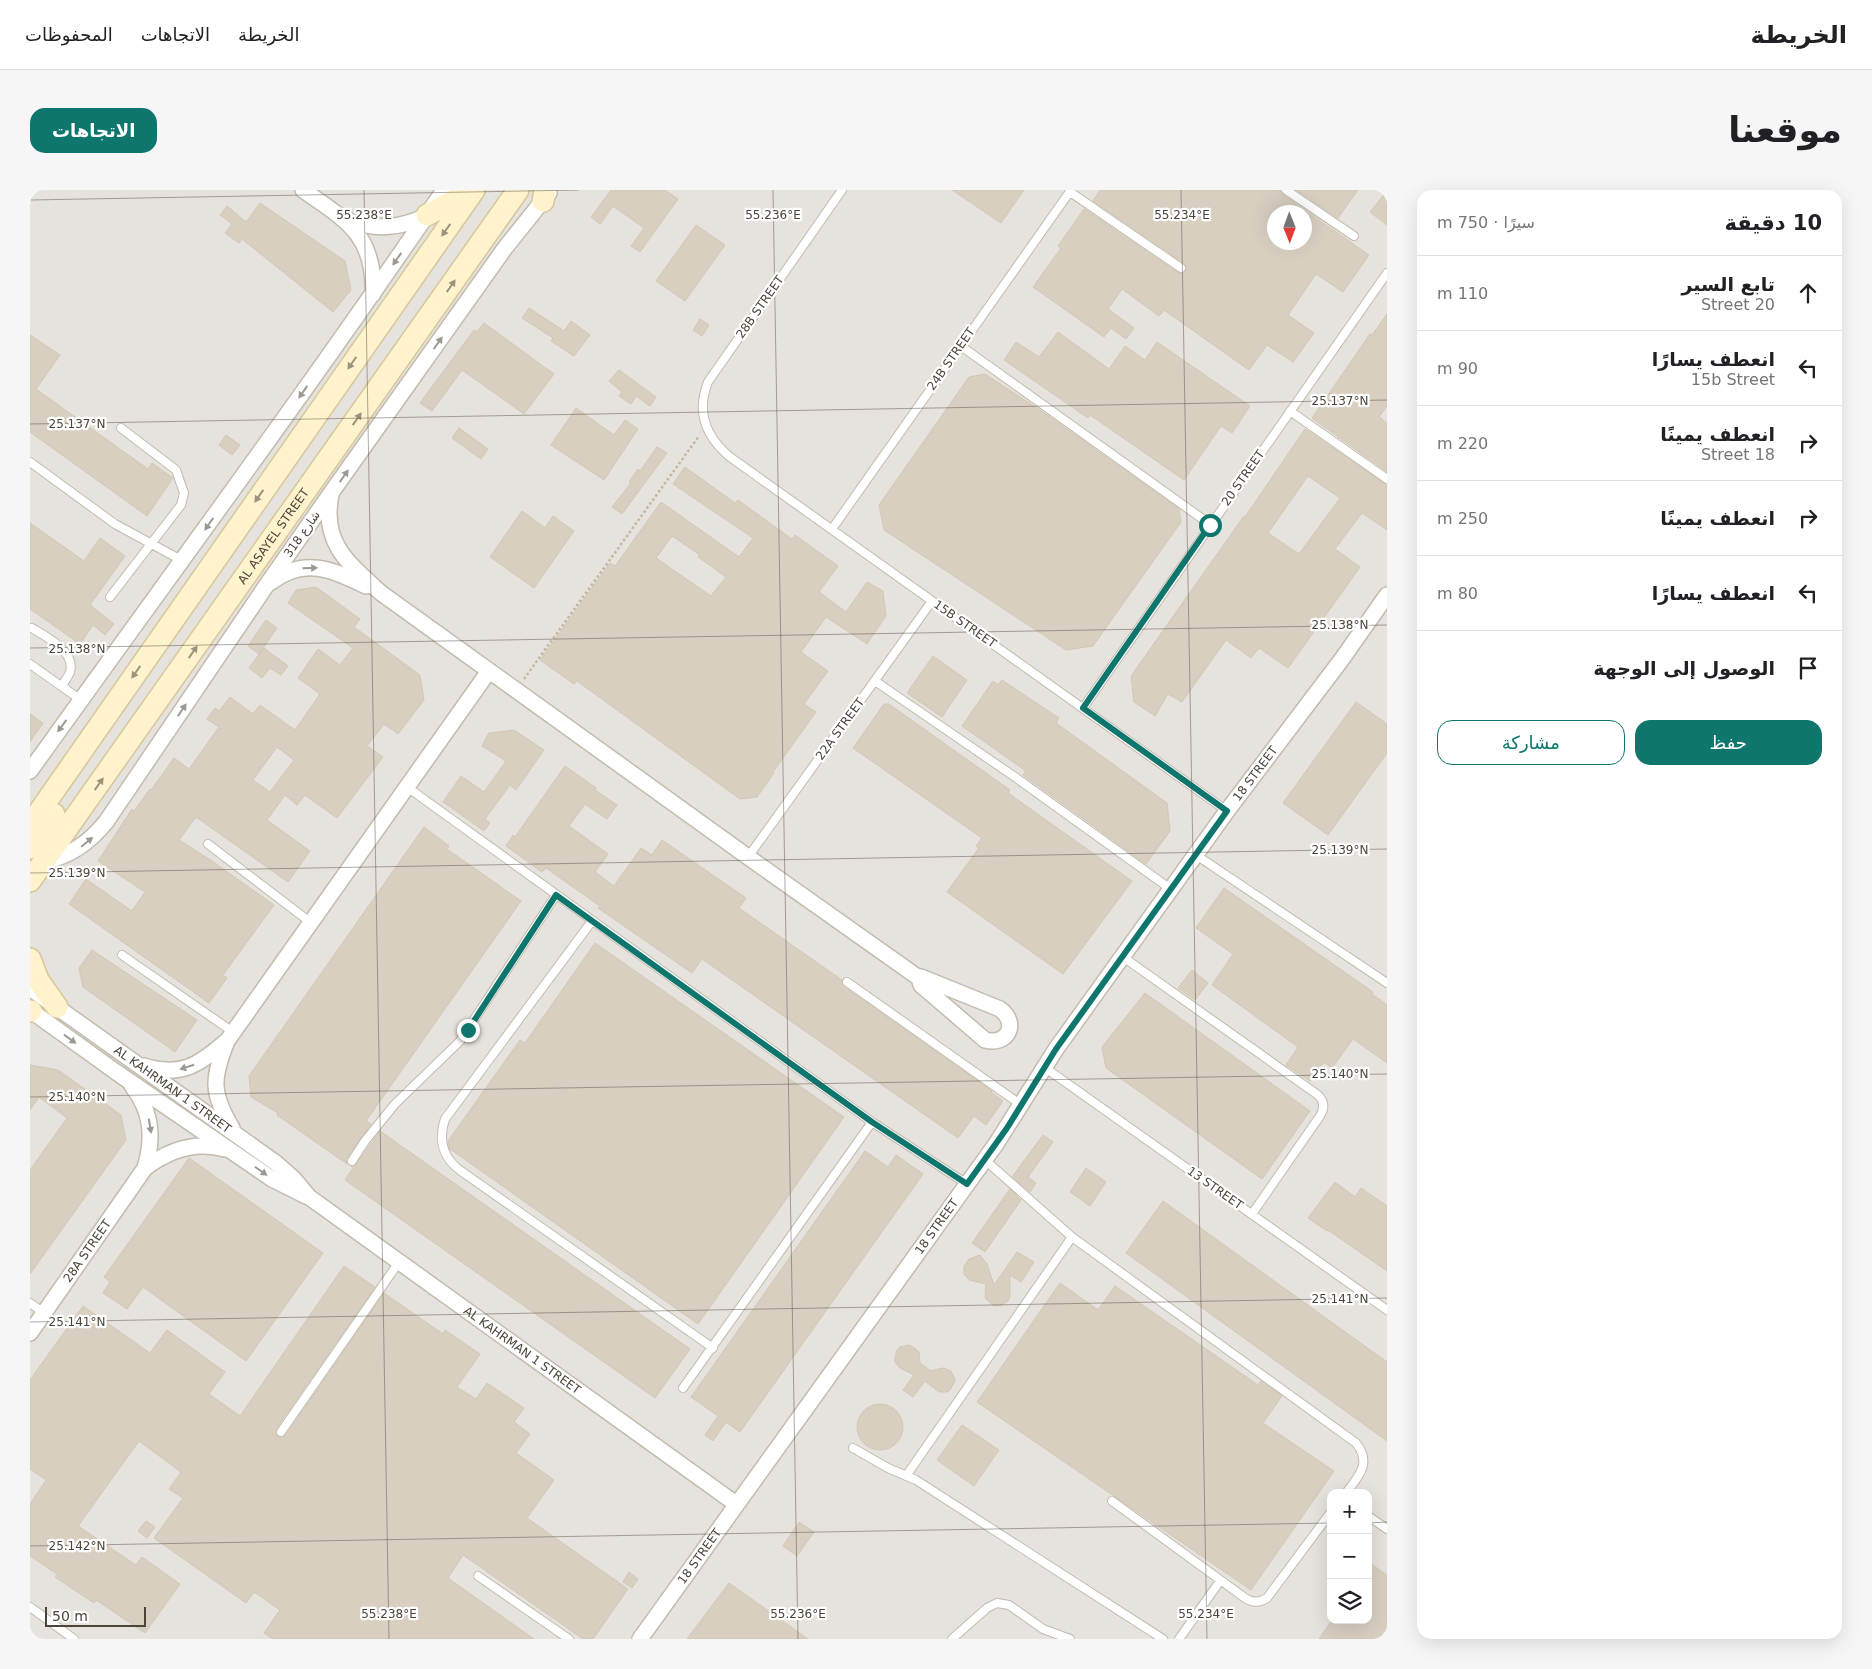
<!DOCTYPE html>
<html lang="ar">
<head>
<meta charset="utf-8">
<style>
	body { margin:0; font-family:"DejaVu Sans",Cairo,sans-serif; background:#f6f6f6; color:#202124; direction:rtl }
	.controls { position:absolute; right:15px; bottom:15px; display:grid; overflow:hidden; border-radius:10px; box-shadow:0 5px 20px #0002 }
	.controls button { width:45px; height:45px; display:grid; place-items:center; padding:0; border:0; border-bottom:1px solid #e0e0e0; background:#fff; color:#202124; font:25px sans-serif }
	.compass { position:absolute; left:1237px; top:15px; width:45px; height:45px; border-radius:50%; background:#fff; box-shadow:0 5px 20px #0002; rotate:179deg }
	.scale { position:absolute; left:15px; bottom:12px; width:101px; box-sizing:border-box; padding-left:5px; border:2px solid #4b4439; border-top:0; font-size:14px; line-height:18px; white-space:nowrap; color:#4b4439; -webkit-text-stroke:4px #fff; paint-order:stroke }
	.stop { position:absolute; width:15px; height:15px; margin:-11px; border:4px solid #0f766e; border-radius:50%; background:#fff }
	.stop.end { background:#0f766e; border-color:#fff; box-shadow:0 1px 5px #0008 }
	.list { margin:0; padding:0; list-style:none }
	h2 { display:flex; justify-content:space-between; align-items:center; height:65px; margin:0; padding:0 20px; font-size:21px }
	h2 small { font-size:16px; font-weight:400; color:#757577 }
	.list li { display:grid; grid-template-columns:32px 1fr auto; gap:15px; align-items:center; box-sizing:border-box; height:75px; padding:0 20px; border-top:1px solid #e0e0e0 }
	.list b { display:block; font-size:19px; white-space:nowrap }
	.list p { margin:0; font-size:16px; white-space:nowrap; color:#757577 }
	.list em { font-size:16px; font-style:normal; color:#757577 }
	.actions { display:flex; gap:10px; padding:15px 20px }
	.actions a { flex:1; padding:11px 0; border:1px solid #0f766e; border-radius:15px; text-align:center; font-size:18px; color:#0f766e }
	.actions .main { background:#0f766e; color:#fff }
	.icon { flex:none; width:28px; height:28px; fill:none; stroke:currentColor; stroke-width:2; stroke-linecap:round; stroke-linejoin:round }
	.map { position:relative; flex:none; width:1357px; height:1449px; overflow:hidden; direction:ltr; border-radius:15px }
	header { display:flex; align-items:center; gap:30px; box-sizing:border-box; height:70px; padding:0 25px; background:#fff; border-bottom:1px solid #e0e0e0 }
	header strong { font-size:24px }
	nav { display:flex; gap:28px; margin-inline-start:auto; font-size:18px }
	.intro { display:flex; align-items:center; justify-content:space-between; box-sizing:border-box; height:120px; padding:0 30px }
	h1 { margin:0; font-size:35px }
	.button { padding:12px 22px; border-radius:15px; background:#0f766e; color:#fff; font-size:18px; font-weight:700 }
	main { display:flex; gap:30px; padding:0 30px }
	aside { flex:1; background:#fff; border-radius:15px; box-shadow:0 5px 20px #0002 }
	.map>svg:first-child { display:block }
</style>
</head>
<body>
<header>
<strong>الخريطة</strong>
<nav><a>الخريطة</a><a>الاتجاهات</a><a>المحفوظات</a></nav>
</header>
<div class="intro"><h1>موقعنا</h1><a class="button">الاتجاهات</a></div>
<main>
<aside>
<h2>10 دقيقة<small>سيرًا · 750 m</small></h2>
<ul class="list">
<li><svg class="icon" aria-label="ahead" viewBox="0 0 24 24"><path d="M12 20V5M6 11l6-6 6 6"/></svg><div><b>تابع السير</b><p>20 Street</p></div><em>110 m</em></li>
<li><svg class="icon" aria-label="left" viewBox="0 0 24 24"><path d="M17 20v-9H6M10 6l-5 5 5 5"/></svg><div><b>انعطف يسارًا</b><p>15b Street</p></div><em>90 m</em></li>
<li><svg class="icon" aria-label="right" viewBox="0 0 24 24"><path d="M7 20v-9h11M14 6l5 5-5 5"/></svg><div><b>انعطف يمينًا</b><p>18 Street</p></div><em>220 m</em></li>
<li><svg class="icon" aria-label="right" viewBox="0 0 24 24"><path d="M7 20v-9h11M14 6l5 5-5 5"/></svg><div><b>انعطف يمينًا</b></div><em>250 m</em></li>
<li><svg class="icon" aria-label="left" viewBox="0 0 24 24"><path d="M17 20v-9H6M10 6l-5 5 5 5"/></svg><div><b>انعطف يسارًا</b></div><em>80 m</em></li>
<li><svg class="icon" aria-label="arrive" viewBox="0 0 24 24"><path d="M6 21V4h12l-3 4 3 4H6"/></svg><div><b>الوصول إلى الوجهة</b></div></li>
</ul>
<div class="actions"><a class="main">حفظ</a><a>مشاركة</a></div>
</aside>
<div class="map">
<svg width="1357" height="1449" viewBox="0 0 1357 1449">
	<rect width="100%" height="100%" fill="#f6f3ec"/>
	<path fill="#e6e2dd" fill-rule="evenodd" d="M0 0H1357V1449H0ZM1244 22H1274V52H1244ZM1301 1303H1338V1430H1301Z"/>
	<path fill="#d8cfc1" stroke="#d3c7b4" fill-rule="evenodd" d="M581 0H635L648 9 610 62 601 56 614 38 583 16 570 34 561 27Z
		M922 0H994L971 33Z
		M1070 0H1250L1253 5 1339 65 1313 102 1286 84 1258 125 1284 143 1263 172 1237 155 1219 180 1134 120 1129 126 1092 99 1078 119 1104 138 1096 149 1081 138 1074 147 1003 97 1031 58 1028 56 1054 19 1148 83H1154L1157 78 1154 73 1063 11ZM1244 22H1274V52H1244Z
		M1266 0H1328L1308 28Z
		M1357 1V35L1340 22Z
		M230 13 315 71 321 100 303 122 212 49 209 53 195 43 202 34 190 25 197 16 216 32Z
		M666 35 695 55 655 111 626 91Z
		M499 118 534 141 541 131 560 145 544 166 521 151 523 148 492 128Z
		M1357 124V216L1349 227 1357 233V282L1282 228 1340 144 1342 145Z
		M670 129 679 135 672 146 663 140Z
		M454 133 524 184 494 224 432 180 402 221 390 213 444 140 447 142Z
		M1028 142 1079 179 1095 156 1115 170 1127 152 1220 216 1202 243 1191 236 1154 290 1060 225 1058 228 974 170 986 152 1009 167Z
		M0 145 30 165 6 199 118 279 122 273 143 288 117 326 0 242Z
		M589 180 626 207 620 216 606 206 601 214 589 206 592 202 579 191Z
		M955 184 1010 220 1149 319 1151 332 1063 456 1036 460 854 340 849 315 939 187Z
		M546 218 584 245 595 230 608 239 574 290 521 255Z
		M429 238 458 259 451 269 422 248Z
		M1275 239 1357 295V340L1332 323 1305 359 1330 377 1258 478 1229 458 1221 468 1196 450 1152 512 1138 504 1125 526 1104 512 1101 486 1214 326 1215 327ZM1278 286 1310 308 1269 364 1238 343Z
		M196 245 210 255 202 265 189 255Z
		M627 257 637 263 592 324 582 317 601 293 599 292 608 279 610 281Z
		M655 277 705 313 708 310 762 349 765 345 808 376 789 402 816 422 837 392 853 401 856 426 837 454 796 427 771 462 798 481 774 514 786 522 743 582 744 583 727 607 710 609 547 491 544 494 510 470 580 373 585 376 631 312 709 367 723 348 643 294ZM642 346 670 365 668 367 696 387 681 406 626 368Z
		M492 321 515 338 523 326 544 341 504 398 460 367Z
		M0 333 54 371 70 348 95 366 60 415 84 434 75 445 63 435 50 454 0 419Z
		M286 397 330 429 324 437 390 485 394 510 368 544 354 534 337 556 353 567 307 628 275 605 267 615 255 605 237 630 280 661 258 692 166 627 149 650 179 669 244 715 193 785 197 788 179 813 39 714 56 689 102 721 115 702 68 671 102 619 104 621 120 599 121 600 144 568 159 579 189 537 177 529 185 518 189 521 200 507 223 524 230 515 265 540 290 504 268 488 288 459 310 475 323 458 258 413 266 400ZM247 557 264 570 240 602 223 590Z
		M236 430 247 438 229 464 218 456Z
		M234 458 258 476 251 485 240 478 232 488 219 478Z
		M903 466 937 490 912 527 877 503Z
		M972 490 1029 528 1026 533 1137 613 1140 641 1116 674 993 585 996 581 932 536 963 491 968 495Z
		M1326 512 1357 534V563L1298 645 1253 613Z
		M854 514H859L980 600 978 603 1102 691 1033 784 917 702 949 658 946 656 952 648 823 558Z
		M0 524 13 533 0 552Z
		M484 540 514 560 486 600 480 595 455 629 460 633 454 641 413 612 431 586 454 602 476 571 452 556 459 543Z
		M535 576 566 598 565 600 587 615 577 629 555 614 539 636 578 664 565 682 584 696 611 658 622 665 632 650 716 708 709 718 812 790 814 797 962 901 961 902 973 911 956 935 944 926 928 948 672 769 662 783 568 718 570 716 516 678 512 682 476 656 483 645 485 647Z
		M394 637 419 656 417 659 491 711 336 931 341 934 317 968V974L247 925 248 923 221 907 219 886Z
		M1194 698 1343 802 1342 804 1357 815V873L1323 849 1302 878 1294 872 1280 891 1256 875 1268 857 1182 795 1203 764 1166 738Z
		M565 753 814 927 668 1134 420 959 419 956 418 951 490 850 495 853Z
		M62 760 167 830 145 862 53 797 49 778Z
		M1162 780 1178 793 1165 810 1148 798Z
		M1115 803 1280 921 1232 989 1076 878 1072 857Z
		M0 875 28 880 91 925 96 950 0 1084V980L37 928 9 907 0 920Z
		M350 941 660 1159 625 1208 315 990 323 978 321 976 326 974Z
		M1013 945 1023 952 998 987 1006 993 1000 1002 982 987Z
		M835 961 858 977 866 965 893 984 710 1242 696 1232 683 1251 675 1245 688 1226 661 1207Z
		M159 968 293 1063 216 1171 113 1097 97 1119 73 1103 80 1092 74 1087Z
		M1056 978 1076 992 1060 1016 1040 1002Z
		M1305 992 1325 1007 1331 998 1357 1016V1081L1298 1040 1297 1041 1278 1028Z
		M980 999 991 1010 955 1062 942 1053Z
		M1133 1011 1357 1172V1251L1096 1063Z
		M987 1062 1004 1072 991 1092 980 1085V1107L978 1111 972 1115 964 1116 955 1108 956 1094 939 1090 934 1084V1076L939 1069 950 1065 957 1074 964 1095Z
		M314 1076 345 1097 246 1239V1245L251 1248 256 1245 354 1103 413 1144 415 1140 450 1164 427 1197 446 1209 457 1193 494 1218 484 1232 500 1244 486 1263 524 1290 497 1328 598 1399 563 1449H553L433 1365 418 1388 504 1449H243L234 1443 250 1420 224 1402 216 1413 124 1348 153 1308 139 1299 151 1282 109 1251 48 1336 106 1375 112 1367 150 1394 115 1443 66 1410 64 1413 25 1387 27 1384 0 1366V1314L16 1290 0 1279V1190L53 1116 120 1163 137 1140 195 1182 179 1204 210 1226Z
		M1030 1093 1068 1120 1085 1096 1228 1195 1231 1191 1252 1206 1233 1233 1304 1281 1221 1400 947 1212Z
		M879 1155 886 1159 889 1162 890 1173 901 1181 913 1178 921 1181 925 1189 924 1193 920 1200 917 1202H909L895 1191 883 1207 873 1200 884 1185 870 1178 865 1172V1168L867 1160 870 1157Z
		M827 1237a23 23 0 1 1 46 0a23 23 0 1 1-46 0Z
		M932 1235 969 1260 944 1296 907 1270Z
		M116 1331 125 1337 117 1348 108 1341Z
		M769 1332 784 1342 767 1366 753 1356Z
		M1338 1372 1357 1385V1449H1289L1302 1430H1338Z
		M599 1382 608 1389 602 1398 593 1392Z
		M699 1393 778 1449H657Z"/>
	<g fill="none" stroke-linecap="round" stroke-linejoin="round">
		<defs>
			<path id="lane" d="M812 0 678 192C666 222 676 247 700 267L1197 621
				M1256 0 1324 46
				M1040 2 1151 78
				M931 156 1181 335
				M1260 221 1357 289
				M0 272 85 334 153 371
				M802 339 1041 0
				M80 407 151 315 154 303 146 280 91 238
				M2 438C16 447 46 461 40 482 38 487 34 492 32 496
				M0 474 51 510
				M845 491 985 587 1142 700
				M1053 518 1357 83
				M377 597 842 932 937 994
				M178 654 280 732
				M1166 665 1357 793
				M718 667 902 411
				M562 731 415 929C408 950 413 968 431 981L683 1158
				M92 765 203 842
				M1093 767 1288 905C1294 911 1295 918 1290 926L1222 1024
				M817 792 990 914
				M1014 877 1357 1120
				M955 970 1042 1047 1326 1253C1342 1273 1329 1286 1316 1303
				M322 971 335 951 365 914 430 851 526 705
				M0 1113 14 1123
				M653 1198 842 932
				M251 1242 369 1072
				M823 1258 858 1278 886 1290 1133 1449
				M876 1286 1042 1047
				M1082 1311 1215 1408C1222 1413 1229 1413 1237 1408L1301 1322
				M1338 1326 1357 1339
				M448 1386 539 1449
				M0 1417 44 1449
				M922 1449 957 1418 967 1413 979 1415 1013 1439 1040 1449
				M1149 1449 1190 1391"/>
			<g id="street">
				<path d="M273 0C316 30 345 45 343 104"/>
				<path d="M316 30C345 40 369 39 396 26"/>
				<path d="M301 305C291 353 319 374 351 403L718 667 889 788"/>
				<path d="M241 392C274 367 302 379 336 396"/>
				<path d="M0 581C138 388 280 197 414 0"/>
				<path d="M13 672C40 666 59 653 76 632L236 396 301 303 475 58 519 3"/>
				<path d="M891 787 970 819C989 833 978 856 955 850L891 795 889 788Z"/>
				<path id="s1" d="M0 798 246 973 264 989 279 1007 706 1314"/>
				<path d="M0 820 86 882 242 989 276 1006"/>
				<path d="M114 876C149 887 168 876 194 853"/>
				<path d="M202 938C181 903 182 888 197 851L459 481"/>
				<path d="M115 978C139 960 166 951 195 959"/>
				<path id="s2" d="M0 1143 115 978C124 948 122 921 102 896"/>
				<path id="s3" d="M610 1449 966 954 1026 859 1197 621 1312 469 1357 405"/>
			</g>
			<g id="secondary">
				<path d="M513 11 515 0"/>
				<path d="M397 25 438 3"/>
				<path d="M0 635 444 0"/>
				<path d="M0 658 24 624"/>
				<path id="s4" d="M0 691 488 0"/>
				<path d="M0 769 8 790 27 817"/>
				<path d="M0 821H1"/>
			</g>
		</defs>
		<use href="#lane" stroke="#c2bbae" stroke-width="10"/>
		<use href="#street" stroke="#c2bbae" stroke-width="18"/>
		<use href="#secondary" stroke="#d6c79b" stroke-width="24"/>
		<path stroke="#c4b79f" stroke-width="2.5" stroke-dasharray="2.5 2.5" stroke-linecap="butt" d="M494 489 669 246"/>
		<use href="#lane" stroke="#fff" stroke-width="8"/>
		<use href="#street" stroke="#fff" stroke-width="15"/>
		<use href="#secondary" stroke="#fff3cd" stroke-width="21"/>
	</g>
	<defs><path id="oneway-solid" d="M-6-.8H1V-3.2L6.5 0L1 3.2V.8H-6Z" transform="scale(1.25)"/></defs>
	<g fill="#9c937c">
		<use href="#oneway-solid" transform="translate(416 40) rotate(125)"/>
		<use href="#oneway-solid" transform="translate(421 96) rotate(-55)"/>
		<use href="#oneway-solid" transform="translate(322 173) rotate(125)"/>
		<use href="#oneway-solid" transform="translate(327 229) rotate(-55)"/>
		<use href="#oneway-solid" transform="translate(229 306) rotate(125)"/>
		<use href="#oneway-solid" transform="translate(163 462) rotate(-55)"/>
		<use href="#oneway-solid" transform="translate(106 482) rotate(125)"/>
		<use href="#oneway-solid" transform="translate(69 594) rotate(-55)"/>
	</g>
	<g fill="#9c9892">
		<use href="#oneway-solid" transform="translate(367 69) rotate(125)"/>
		<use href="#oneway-solid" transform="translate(408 153) rotate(-55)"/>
		<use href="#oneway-solid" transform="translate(273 202) rotate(125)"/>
		<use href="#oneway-solid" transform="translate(314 286) rotate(-55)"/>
		<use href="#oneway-solid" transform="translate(179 334) rotate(125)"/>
		<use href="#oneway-solid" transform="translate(280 378) rotate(-2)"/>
		<use href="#oneway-solid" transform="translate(152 520) rotate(-56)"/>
		<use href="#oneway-solid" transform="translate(32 536) rotate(126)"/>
		<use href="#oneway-solid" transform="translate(57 652) rotate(-39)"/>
		<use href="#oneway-solid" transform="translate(40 849) rotate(36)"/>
		<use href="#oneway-solid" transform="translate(157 877) rotate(162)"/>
		<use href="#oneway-solid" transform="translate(120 936) rotate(81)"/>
		<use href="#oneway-solid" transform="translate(231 981) rotate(35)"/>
	</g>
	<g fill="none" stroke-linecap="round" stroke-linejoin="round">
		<path stroke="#0f766e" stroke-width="6" d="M438 840 526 705 842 932 937 994 977 938 1026 859 1197 621 1053 518 1180 335"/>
	</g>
	<path fill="none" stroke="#4b4439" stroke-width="1" stroke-opacity="0.45" d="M334 0 359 1449M743 0 768 1449M1151 0 1177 1449M0 10 549 0M0 234 1357 210M0 458 1357 435M0 683 1357 659M0 907 1357 884M0 1132 1357 1108M1338 1333 1357 1332M0 1356 1301 1333"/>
	<g text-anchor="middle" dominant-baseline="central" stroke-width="4.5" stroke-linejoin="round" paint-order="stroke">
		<g font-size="12" fill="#4b4439" stroke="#fff">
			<text transform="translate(730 117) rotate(-55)">28B STREET</text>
			<text transform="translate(921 169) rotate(-55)">24B STREET</text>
			<text transform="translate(1213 288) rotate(-55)">20 STREET</text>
			<text transform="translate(272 344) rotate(-55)">شارع 318</text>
			<text stroke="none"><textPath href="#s4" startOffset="422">AL ASAYEL STREET</textPath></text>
			<text transform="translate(935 434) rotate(35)">15B STREET</text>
			<text transform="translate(810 539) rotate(-54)">22A STREET</text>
			<text stroke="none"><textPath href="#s3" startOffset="1062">18 STREET</textPath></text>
			<text stroke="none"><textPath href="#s1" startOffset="175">AL KAHRMAN 1 STREET</textPath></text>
			<text transform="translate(1185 998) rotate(35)">13 STREET</text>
			<text stroke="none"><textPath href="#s3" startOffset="508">18 STREET</textPath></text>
			<text stroke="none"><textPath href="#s2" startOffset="100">28A STREET</textPath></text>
			<text stroke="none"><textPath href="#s1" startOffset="612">AL KAHRMAN 1 STREET</textPath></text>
			<text stroke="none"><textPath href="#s3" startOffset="102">18 STREET</textPath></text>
		</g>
	</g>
	<g font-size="12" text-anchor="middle" fill="#4b4439" stroke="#fff" stroke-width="4.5" stroke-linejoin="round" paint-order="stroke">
		<text x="334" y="29">55.238°E</text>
		<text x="743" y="29">55.236°E</text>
		<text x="1152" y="29">55.234°E</text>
		<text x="1310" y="215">25.137°N</text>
		<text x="47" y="238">25.137°N</text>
		<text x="1310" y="439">25.138°N</text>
		<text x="47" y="463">25.138°N</text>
		<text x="1310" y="664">25.139°N</text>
		<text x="47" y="687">25.139°N</text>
		<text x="1310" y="888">25.140°N</text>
		<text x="47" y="911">25.140°N</text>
		<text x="1310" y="1113">25.141°N</text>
		<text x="47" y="1136">25.141°N</text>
		<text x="47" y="1360">25.142°N</text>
		<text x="359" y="1428">55.238°E</text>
		<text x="768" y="1428">55.236°E</text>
		<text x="1176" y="1428">55.234°E</text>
	</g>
</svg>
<div class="controls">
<button>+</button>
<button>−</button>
<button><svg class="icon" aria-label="layers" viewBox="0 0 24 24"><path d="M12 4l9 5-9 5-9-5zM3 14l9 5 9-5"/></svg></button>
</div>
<svg class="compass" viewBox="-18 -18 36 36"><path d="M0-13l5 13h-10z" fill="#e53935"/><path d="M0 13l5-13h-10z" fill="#757577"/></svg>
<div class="scale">50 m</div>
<div class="stop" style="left:1180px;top:335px"></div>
<div class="stop end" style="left:438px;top:840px"></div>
</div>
</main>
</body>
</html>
